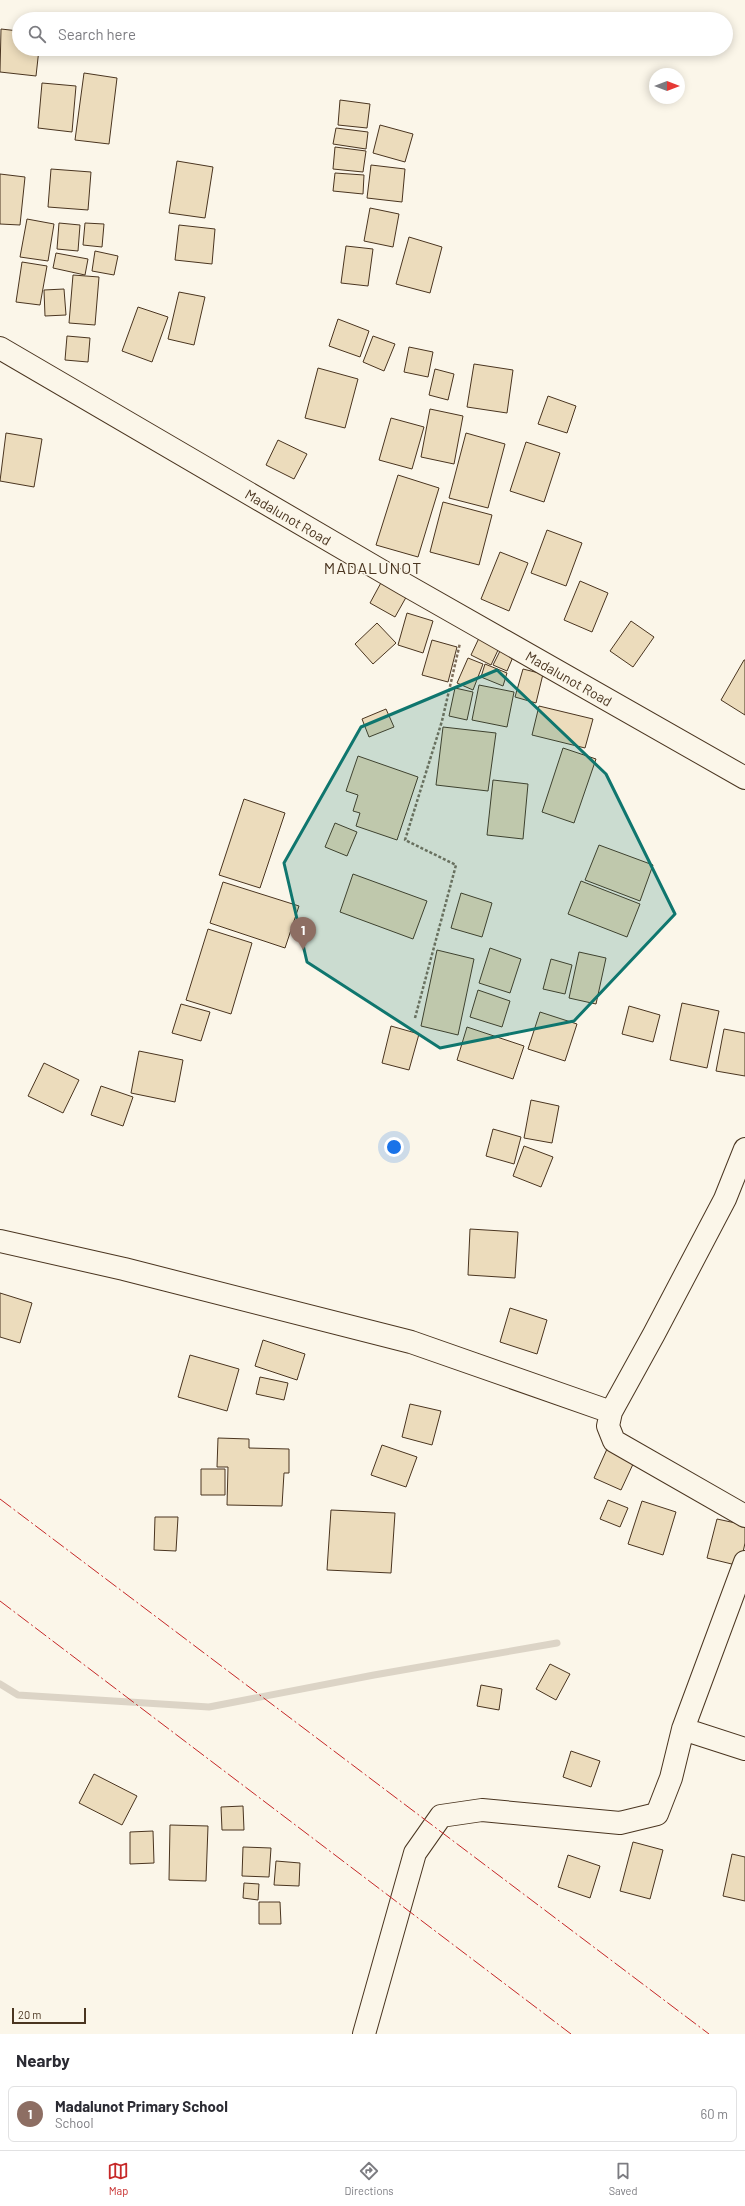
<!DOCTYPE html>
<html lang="en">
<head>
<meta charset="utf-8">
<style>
	body { margin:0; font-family:Barlow,sans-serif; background:#f2f2f3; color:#2b2b33 }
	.compass { position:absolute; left:649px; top:68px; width:36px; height:36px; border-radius:50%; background:#fff; box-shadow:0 2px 10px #0003; rotate:90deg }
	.scale { position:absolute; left:12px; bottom:10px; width:74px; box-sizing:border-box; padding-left:4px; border:2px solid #4a3520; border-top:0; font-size:11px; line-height:14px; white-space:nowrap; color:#4a3520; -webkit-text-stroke:3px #fbf6e9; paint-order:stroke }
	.you { position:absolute; left:394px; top:1147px; width:14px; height:14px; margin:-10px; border:3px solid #fff; border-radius:50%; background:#1a73e8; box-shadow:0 0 0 6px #1a73e833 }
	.badge { display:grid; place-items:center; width:26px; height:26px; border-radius:50%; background:#c62828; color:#fff; font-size:13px; font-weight:700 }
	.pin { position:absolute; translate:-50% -33px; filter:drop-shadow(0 1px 2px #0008) }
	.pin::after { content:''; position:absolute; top:21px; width:14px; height:12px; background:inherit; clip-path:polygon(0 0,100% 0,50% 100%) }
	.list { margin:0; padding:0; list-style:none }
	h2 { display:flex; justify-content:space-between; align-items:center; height:52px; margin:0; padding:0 16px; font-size:17px }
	h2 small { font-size:13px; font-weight:400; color:#7c7c81 }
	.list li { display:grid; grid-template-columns:26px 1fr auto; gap:12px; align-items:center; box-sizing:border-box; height:56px; margin:0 8px 8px; padding:0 8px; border:1px solid #e1e1e2; border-radius:6px }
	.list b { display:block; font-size:15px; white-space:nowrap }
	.list p { margin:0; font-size:13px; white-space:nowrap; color:#7c7c81 }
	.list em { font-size:13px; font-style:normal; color:#7c7c81 }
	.icon { flex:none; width:22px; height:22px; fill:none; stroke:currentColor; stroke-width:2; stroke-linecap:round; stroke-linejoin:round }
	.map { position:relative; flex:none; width:745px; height:2034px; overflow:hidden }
	.search { position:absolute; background:#fff; box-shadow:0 2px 10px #0003; left:12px; right:12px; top:12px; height:44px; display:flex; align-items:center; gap:10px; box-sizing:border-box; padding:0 14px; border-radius:22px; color:#7c7c81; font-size:15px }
	.sheet { height:116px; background:#fff }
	nav { display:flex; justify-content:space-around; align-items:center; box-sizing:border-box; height:56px; border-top:1px solid #e1e1e2; background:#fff; font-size:11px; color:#7c7c81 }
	nav a { display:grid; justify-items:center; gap:2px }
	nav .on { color:#c62828 }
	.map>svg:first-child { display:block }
</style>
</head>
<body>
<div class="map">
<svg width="745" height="2034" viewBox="0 0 745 2034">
	<rect width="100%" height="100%" fill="#fbf6e9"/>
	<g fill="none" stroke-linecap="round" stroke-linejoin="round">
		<path stroke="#dcd4c6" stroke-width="7" d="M0 1684 18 1695 209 1707 374 1675 557 1643"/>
	</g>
	<path fill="#ecdcbc" stroke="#4a3520" d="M1 29 19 31V49H39L36 76 0 72Z
		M84 73 117 78 109 144 75 140Z
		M42 83 76 86 72 132 38 128Z
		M340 100 370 104 367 128 338 125Z
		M380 125 413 134 405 162 373 153Z
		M336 128 368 132 366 149 333 144Z
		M335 147 366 151 363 172 333 169Z
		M177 161 213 167 205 218 169 213Z
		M371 165 405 169 402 202 367 198Z
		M51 169 91 172 88 210 48 207Z
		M335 173 364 175 363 194 333 191Z
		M0 174 25 177 20 225 0 224Z
		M370 208 399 214 393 247 364 241Z
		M27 219 54 224 48 261 20 257Z
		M59 223 80 225 78 251 57 249Z
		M85 223 104 224 102 247 83 245Z
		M179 225 215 229 212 264 175 260Z
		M409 237 442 247 430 293 396 284Z
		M346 246 373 249 368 286 341 283Z
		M95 251 118 256 114 275 92 271Z
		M56 253 88 259 85 275 53 268Z
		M22 262 47 266 40 305 16 302Z
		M73 275 99 277 95 325 69 323Z
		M64 289 66 315 45 316 44 290Z
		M179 292 205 297 194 345 168 339Z
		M138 307 168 317 152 362 122 351Z
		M338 319 369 331 360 357 329 346Z
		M67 336 90 338 88 362 65 360Z
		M373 336 395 344 384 371 363 362Z
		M409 347 433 352 428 377 404 372Z
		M474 364 513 370 507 413 467 407Z
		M318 368 358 379 345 428 305 418Z
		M435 369 454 374 448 400 429 395Z
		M548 396 576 406 567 433 538 424Z
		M430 409 463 416 454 464 421 457Z
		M391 418 424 427 412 469 379 460Z
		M6 433 42 439 34 487 0 481Z
		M466 433 505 444 488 508 449 498Z
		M278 440 307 454 294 479 266 465Z
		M526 442 560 453 544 502 510 491Z
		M398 475 439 488 418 557 376 545Z
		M443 502 492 515 479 565 430 552Z
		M547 530 582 543 566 586 531 573Z
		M500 552 528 563 509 611 481 599Z
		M383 579 409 592 395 617 370 603Z
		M580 581 608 593 592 632 564 620Z
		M407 613 433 621 423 653 398 645Z
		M631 621 654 637 633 667 610 651Z
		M377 623 396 643 373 664 355 644Z
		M479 638 499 648 491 665 471 655Z
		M432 640 457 647 448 682 422 675Z
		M500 651 513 657 507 671 493 665Z
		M468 658 483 664 473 690 457 683Z
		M744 660H745V715L721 700Z
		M485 664 507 673 503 686 481 677Z
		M523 669 543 674 536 703 515 697Z
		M479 685 514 692 507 727 472 720Z
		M455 688 473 692 467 720 449 716Z
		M539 706 593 719 585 748 532 735Z
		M386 709 394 727 369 737 362 719Z
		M443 727 496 733 488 791 436 785Z
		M563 748 596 759 574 823 542 812Z
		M358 756 418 777 397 840 356 826 360 813 353 811 358 795 346 791Z
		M493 780 528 784 523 839 487 835Z
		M244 799 285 813 260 888 219 875Z
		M335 823 357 832 347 856 325 847Z
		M599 845 653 865 640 901 585 880Z
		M353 874 427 901 413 939 340 912Z
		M581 881 640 904 627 937 568 914Z
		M223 882 299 906 285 948 210 923Z
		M461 893 492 903 482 937 451 928Z
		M208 929 252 943 231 1014 186 1000Z
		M490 948 521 959 510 993 479 983Z
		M437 950 474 959 458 1035 421 1026Z
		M579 952 606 958 596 1004 569 998Z
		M551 959 572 965 565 994 543 989Z
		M478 990 510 1001 502 1027 470 1017Z
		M682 1003 719 1011 707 1068 670 1060Z
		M181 1004 210 1012 201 1041 172 1033Z
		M629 1006 660 1015 653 1042 622 1034Z
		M540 1012 577 1024 565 1061 528 1049Z
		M391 1026 419 1034 409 1070 382 1063Z
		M467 1027 524 1046 513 1079 457 1060Z
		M724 1029 745 1033V1076L716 1071Z
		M139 1051 183 1060 175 1102 131 1093Z
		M44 1063 79 1080 63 1113 28 1096Z
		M101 1086 133 1097 123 1126 91 1115Z
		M531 1100 559 1106 552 1143 524 1138Z
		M493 1129 521 1137 514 1164 486 1156Z
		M524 1146 553 1157 541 1187 513 1176Z
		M470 1229 518 1232 515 1278 468 1275Z
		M0 1293 32 1303 20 1343 0 1337Z
		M510 1308 547 1320 537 1354 500 1342Z
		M263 1340 305 1354 297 1380 255 1366Z
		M190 1355 239 1369 227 1411 178 1397Z
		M260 1377 288 1383 284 1400 256 1394Z
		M410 1404 441 1411 432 1445 402 1437Z
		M218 1438 249 1439V1448L289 1449V1473H284L282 1506 227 1505 228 1467H217Z
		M382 1445 417 1457 406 1487 371 1475Z
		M607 1449 634 1462 621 1490 594 1478Z
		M201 1469H225V1495H201Z
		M608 1500 628 1508 620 1527 600 1519Z
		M642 1501 676 1512 663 1555 628 1544Z
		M331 1510 395 1513 391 1573 327 1570Z
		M155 1517H178L176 1551 154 1550Z
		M717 1519 745 1525V1543L740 1566 707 1558Z
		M550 1664 570 1674 556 1700 536 1689Z
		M481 1685 502 1689 499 1710 477 1706Z
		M571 1751 600 1761 591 1787 563 1777Z
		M94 1774 137 1796 122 1825 79 1803Z
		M243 1806 244 1830H222L221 1807Z
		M170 1825 208 1826 206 1881 169 1880Z
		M153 1831 154 1863 130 1864V1832Z
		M633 1842 663 1850 650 1899 620 1891Z
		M243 1847 271 1848 269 1877 242 1876Z
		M732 1854 745 1857V1901L723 1896Z
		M568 1855 600 1866 590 1898 558 1887Z
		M276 1861 300 1863 299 1886 274 1885Z
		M244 1883 259 1884 258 1900 243 1898Z
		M259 1902H280L281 1924H259Z"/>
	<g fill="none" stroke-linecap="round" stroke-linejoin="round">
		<defs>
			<path id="minor" d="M745 1149 725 1199 654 1334 611 1412 608 1426 614 1441 745 1516
				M0 1241 124 1269 411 1342 611 1412
				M683 1729 745 1749
				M364 2034 415 1853 441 1816 482 1810 620 1823 657 1814 671 1778 683 1729 745 1562"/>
			<g id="major">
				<path id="s1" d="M0 348 404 584 745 778"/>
			</g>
		</defs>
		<use href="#minor" stroke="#4a3520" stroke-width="24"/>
		<use href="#major" stroke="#4a3520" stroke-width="24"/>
		<path stroke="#7f6f5c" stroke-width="2.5" stroke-dasharray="3 2" stroke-linecap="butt" d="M415 1018 456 865 405 840 442 721 460 643"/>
		<use href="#minor" stroke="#fbf6e9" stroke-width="22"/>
		<use href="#major" stroke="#fbf6e9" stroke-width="22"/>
		<path stroke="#c62828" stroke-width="1" stroke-dasharray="14 3 2 3" stroke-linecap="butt" d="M0 1499 709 2034
			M0 1601 571 2034"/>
	</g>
	<path fill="#0f766e" fill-opacity="0.2" stroke="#0f766e" stroke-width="3" stroke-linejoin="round" d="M497 670 606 774 675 914 574 1021 440 1048 307 962 284 863 361 727Z"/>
	<g text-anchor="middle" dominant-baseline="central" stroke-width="3" stroke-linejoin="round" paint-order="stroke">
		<g font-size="14" fill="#4a3520" stroke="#fbf6e9">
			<text stroke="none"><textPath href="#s1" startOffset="334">Madalunot Road</textPath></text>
			<text stroke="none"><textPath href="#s1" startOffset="658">Madalunot Road</textPath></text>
		</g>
		<g font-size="16" letter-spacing="1" fill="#4a3520" stroke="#fbf6e9">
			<text x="373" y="567">MADALUNOT</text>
		</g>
	</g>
</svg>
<svg class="compass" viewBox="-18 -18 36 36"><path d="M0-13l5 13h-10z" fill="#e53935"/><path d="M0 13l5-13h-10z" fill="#7c7c81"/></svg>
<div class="scale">20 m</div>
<div class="you"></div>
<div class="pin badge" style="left:303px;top:950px;background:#8d6e63">1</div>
<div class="search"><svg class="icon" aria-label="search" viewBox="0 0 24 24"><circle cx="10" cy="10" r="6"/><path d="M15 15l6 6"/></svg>Search here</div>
</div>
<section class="sheet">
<h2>Nearby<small></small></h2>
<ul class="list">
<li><span class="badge" style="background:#8d6e63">1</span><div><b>Madalunot Primary School</b><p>School</p></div><em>60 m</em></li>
</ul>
</section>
<nav>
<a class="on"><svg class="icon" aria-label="map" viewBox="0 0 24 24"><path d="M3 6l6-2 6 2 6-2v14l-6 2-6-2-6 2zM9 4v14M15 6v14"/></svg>Map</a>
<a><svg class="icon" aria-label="directions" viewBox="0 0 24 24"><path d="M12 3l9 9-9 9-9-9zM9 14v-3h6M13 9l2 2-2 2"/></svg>Directions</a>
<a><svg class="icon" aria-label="saved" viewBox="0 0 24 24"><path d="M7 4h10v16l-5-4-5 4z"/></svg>Saved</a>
</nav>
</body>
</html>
